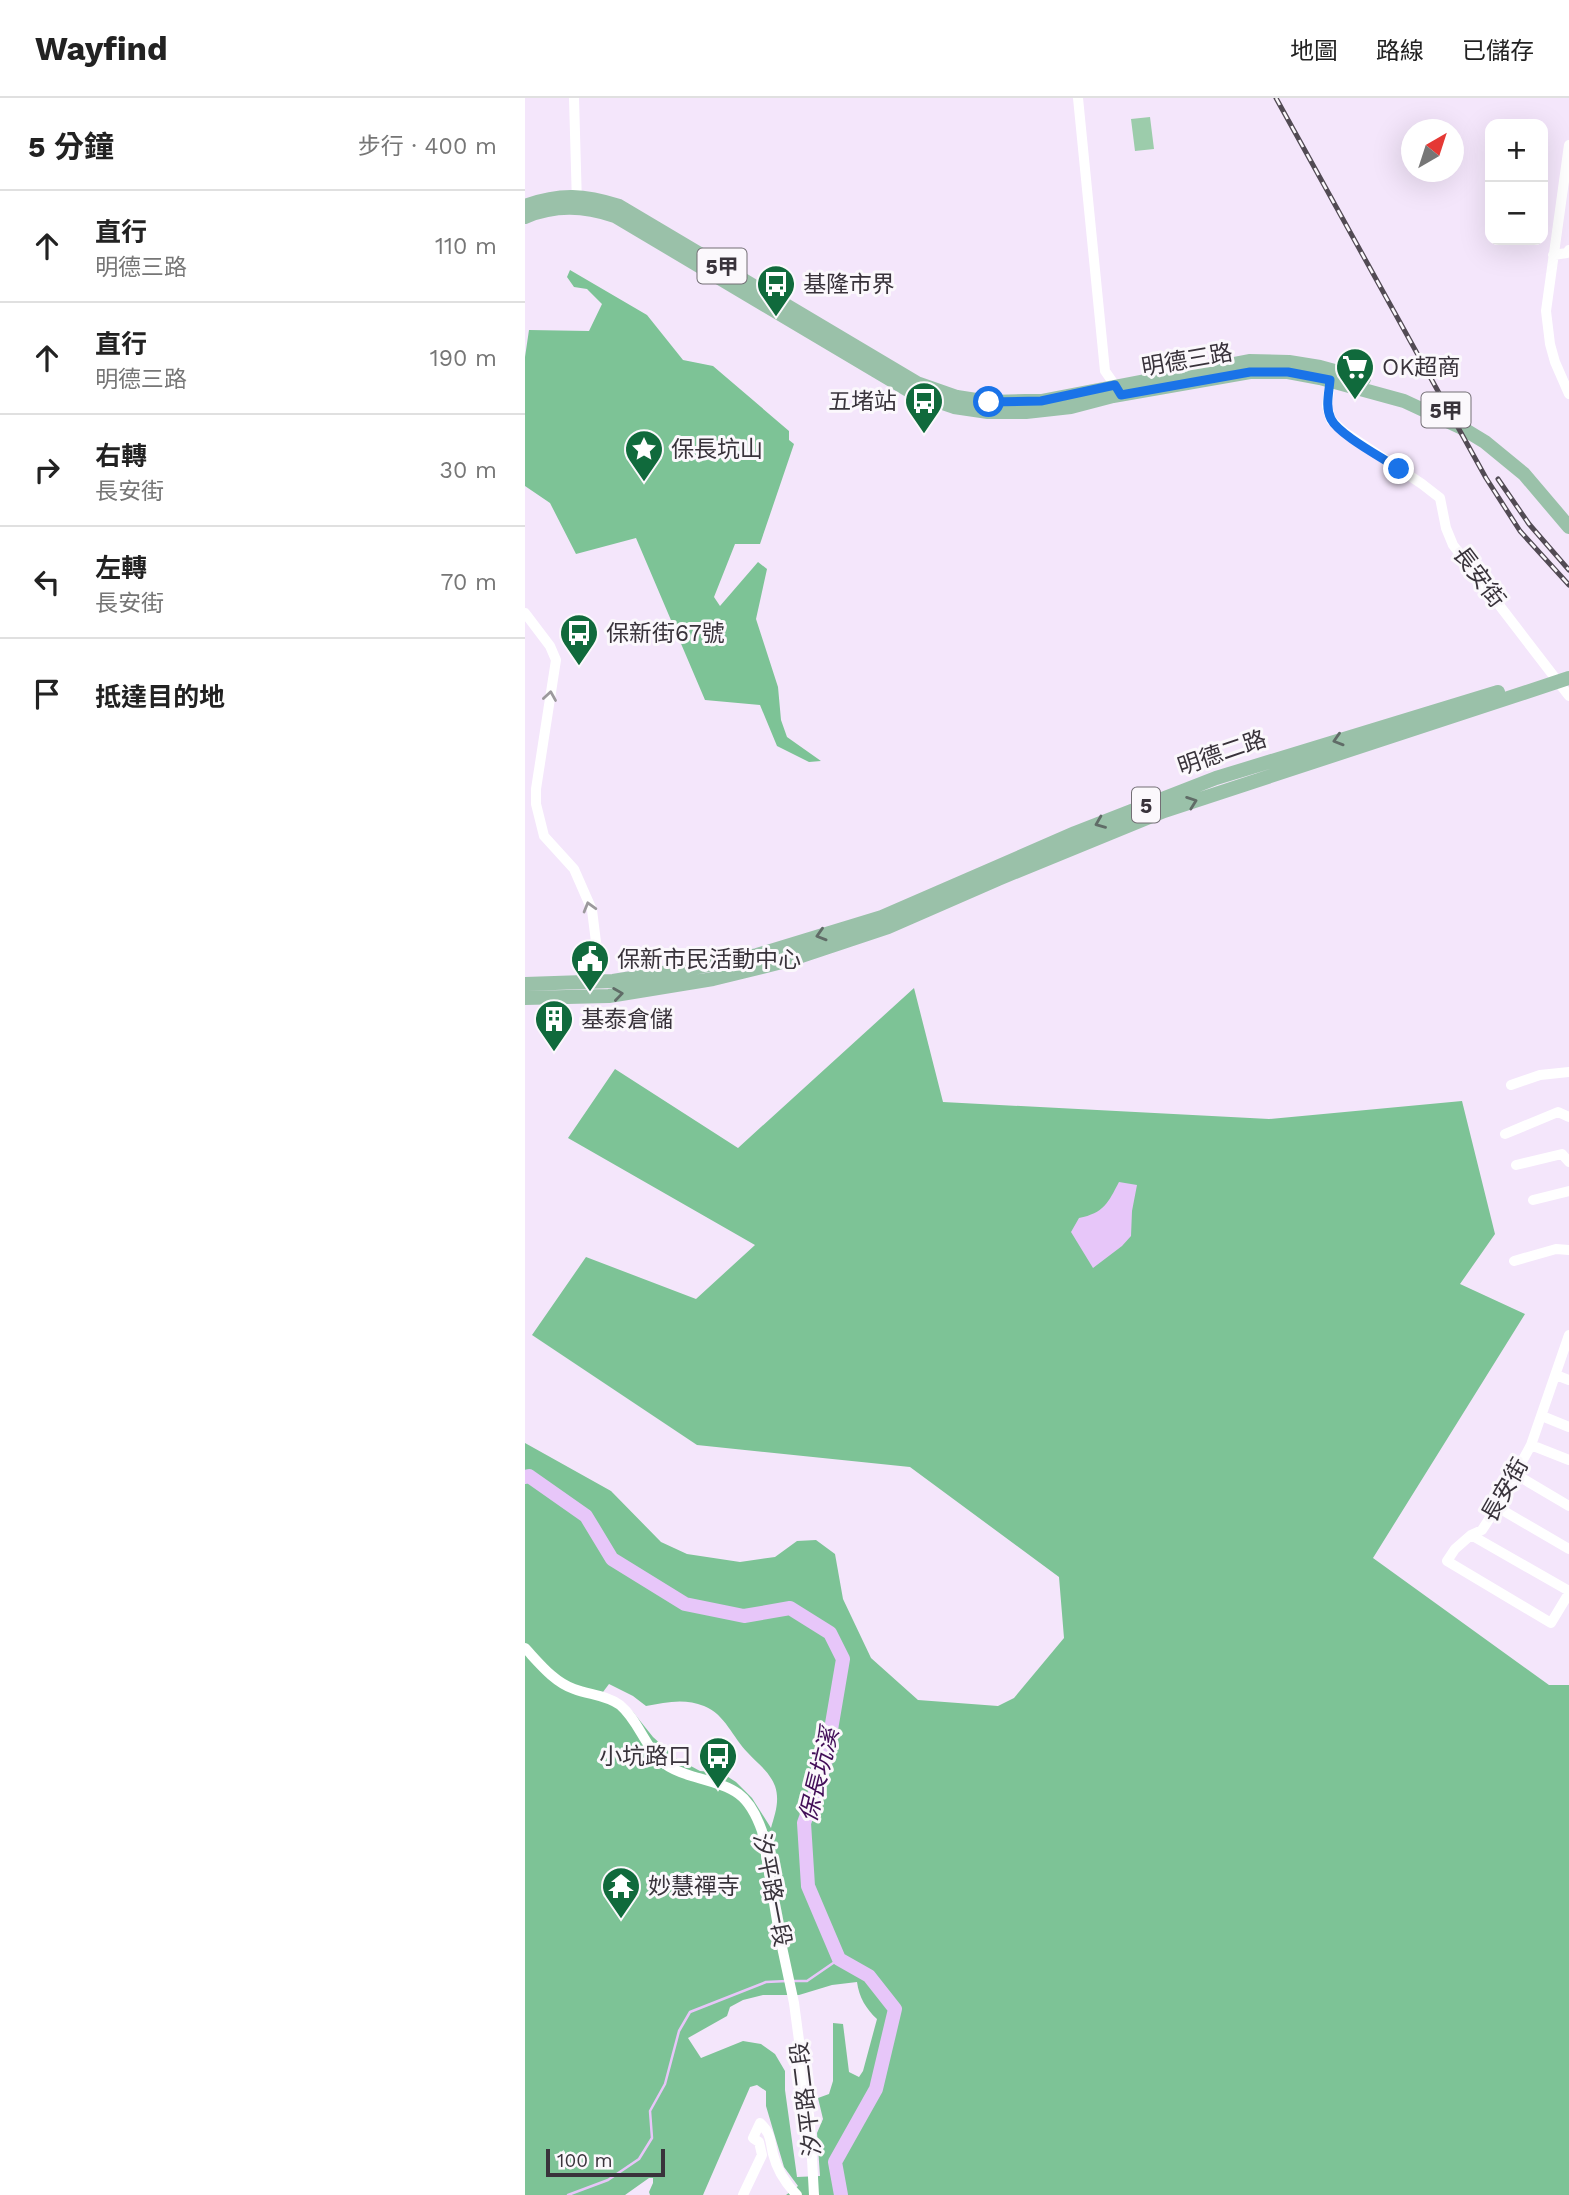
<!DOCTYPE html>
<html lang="zh-TW">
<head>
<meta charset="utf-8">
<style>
	body { margin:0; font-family:"Work Sans","Noto Sans TC",sans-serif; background:#f2f2f2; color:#222 }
	.controls { position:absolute; right:21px; top:21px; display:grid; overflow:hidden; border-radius:14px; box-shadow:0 7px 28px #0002 }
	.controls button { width:63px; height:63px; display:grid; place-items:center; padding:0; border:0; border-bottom:2px solid #e0e0e0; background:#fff; color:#222; font:35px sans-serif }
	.compass { position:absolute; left:876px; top:21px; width:63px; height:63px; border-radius:50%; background:#fff; box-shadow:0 7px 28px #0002; rotate:39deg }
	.scale { position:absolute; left:21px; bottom:18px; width:119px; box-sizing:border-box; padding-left:7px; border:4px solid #39333b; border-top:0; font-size:19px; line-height:24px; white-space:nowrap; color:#39333b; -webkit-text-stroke:5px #fbf8fc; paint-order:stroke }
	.stop { position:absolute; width:21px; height:21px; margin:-16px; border:5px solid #1a73e8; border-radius:50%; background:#fff }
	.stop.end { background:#1a73e8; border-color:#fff; box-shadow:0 2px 7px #0008 }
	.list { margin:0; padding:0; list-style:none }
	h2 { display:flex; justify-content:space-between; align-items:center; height:91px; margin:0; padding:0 28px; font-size:30px }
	h2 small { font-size:23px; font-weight:400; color:#767676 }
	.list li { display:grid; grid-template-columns:46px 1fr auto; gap:21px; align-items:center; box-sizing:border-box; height:112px; padding:0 28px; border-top:2px solid #e0e0e0 }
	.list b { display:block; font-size:26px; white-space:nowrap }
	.list p { margin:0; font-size:23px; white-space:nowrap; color:#767676 }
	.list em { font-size:23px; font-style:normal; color:#767676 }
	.icon { flex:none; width:38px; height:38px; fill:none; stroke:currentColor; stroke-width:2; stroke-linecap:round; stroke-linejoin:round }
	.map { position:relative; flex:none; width:1044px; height:2097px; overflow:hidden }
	header { display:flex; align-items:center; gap:42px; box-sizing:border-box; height:98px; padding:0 35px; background:#fff; border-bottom:2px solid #e0e0e0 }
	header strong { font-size:33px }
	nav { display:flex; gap:38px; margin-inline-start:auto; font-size:24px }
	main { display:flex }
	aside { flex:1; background:#fff }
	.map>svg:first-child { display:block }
</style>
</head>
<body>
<header>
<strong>Wayfind</strong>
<nav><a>地圖</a><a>路線</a><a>已儲存</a></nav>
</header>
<main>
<aside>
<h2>5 分鐘<small>步行 · 400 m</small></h2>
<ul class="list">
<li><svg class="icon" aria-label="ahead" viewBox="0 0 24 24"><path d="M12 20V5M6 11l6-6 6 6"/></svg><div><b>直行</b><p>明德三路</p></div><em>110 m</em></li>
<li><svg class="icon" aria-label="ahead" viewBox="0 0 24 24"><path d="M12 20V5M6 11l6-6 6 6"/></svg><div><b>直行</b><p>明德三路</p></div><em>190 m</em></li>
<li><svg class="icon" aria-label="right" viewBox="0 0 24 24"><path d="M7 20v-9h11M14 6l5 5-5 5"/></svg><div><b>右轉</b><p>長安街</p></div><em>30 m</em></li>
<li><svg class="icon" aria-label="left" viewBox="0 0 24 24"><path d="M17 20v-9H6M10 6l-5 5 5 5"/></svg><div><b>左轉</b><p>長安街</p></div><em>70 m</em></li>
<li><svg class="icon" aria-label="arrive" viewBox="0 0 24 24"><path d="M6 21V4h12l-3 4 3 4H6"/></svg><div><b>抵達目的地</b></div></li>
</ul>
</aside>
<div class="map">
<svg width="1044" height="2097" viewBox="0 0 1044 2097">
	<rect width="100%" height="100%" fill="#f4e6fb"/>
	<path fill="#9cccab" d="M625 19 629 51 610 53 606 21Z"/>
	<path fill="#7dc396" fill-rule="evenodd" d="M45 172 122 217 158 262 188 268 264 333V342L269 346 235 446H210L189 499 195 508 233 464 242 471 231 521 253 589 256 622 262 639 296 663 284 664 252 648 235 607 180 602 111 440 51 456 25 405 0 388V259L4 232 64 233 77 206 62 191 49 189 42 179Z
		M389 890 418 1004 744 1021 937 1003 970 1136 935 1186 1000 1216 848 1460 1024 1587H1044V2097H261L273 2088 259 2069 241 2008V1993L232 1987 225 1989 178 2097H125L124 2094 128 2085V2080H124L100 2097H0V1345L86 1393 136 1444 162 1456 215 1464 250 1459 272 1443 291 1442 310 1456 318 1501 346 1560 393 1602 473 1608 489 1600 539 1540 534 1479 385 1369 172 1347 7 1237 61 1159 171 1201 230 1147 43 1040 90 971 213 1050ZM84 1586 108 1598 121 1608C141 1604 160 1600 179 1608 200 1616 208 1640 223 1655 233 1666 244 1673 250 1688 255 1703 250 1716 246 1730L227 1700 211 1684 197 1675 175 1673 151 1660 128 1639 108 1614 78 1594ZM332 1884C334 1899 341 1911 352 1921L338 1973 334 1979 324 1974 318 1926 308 1925V1983L304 1996 293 2000 298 2021 292 2035 295 2078 272 2079 260 1992V1973L250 1956 236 1946 218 1943 176 1960 163 1940 202 1918 205 1909 218 1902 238 1897H274L307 1887Z"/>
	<path fill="#e7c6f9" d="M594 1084 612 1087 607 1113 606 1138 597 1148 568 1170 546 1134 554 1120C579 1115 583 1105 594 1084Z"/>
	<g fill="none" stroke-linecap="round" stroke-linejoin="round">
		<path stroke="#e7c6f9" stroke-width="2.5" d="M269 1883H282L314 1861
			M43 2097 83 2082 114 2061 127 2040 125 2013 140 1986 154 1933 165 1914 241 1884 262 1883"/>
		<path stroke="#e7c6f9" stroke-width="14" d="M0 1379 4 1378 61 1418 87 1461 160 1506 219 1518 265 1510 305 1535 318 1561 300 1667 279 1725 283 1788 314 1861 344 1878 370 1911 351 1991 310 2064 316 2097"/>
		<path stroke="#fff" stroke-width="10" d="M49 0 52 106
			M553 0 580 273 594 293
			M1044 47 1021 213 1025 246 1030 264 1044 296
			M1028 157 1042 155 1044 152
			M806 278 802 308 806 322 819 334 897 386 915 400 921 430 928 447 1044 598
			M0 515 25 548 31 562 11 691V706L19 738 49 771 67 812 75 876
			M986 987 1015 977 1044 974
			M980 1036 1033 1014 1044 1019
			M991 1067 1037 1056 1044 1064
			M1008 1102 1044 1093
			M989 1163 1031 1151 1044 1152
			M1044 1237 1006 1347 972 1409 957 1432 946 1437 930 1451 922 1463 1026 1525 1044 1495
			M1031 1277 1044 1282
			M1017 1318 1044 1329
			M1006 1347 1044 1362
			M990 1376 1044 1408
			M972 1409 1044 1451
			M946 1437 1044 1493
			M0 1550C15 1566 29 1584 49 1591 65 1597 81 1597 95 1607 114 1623 120 1650 140 1666 149 1673 160 1676 170 1679 208 1690 223 1693 237 1733L254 1835 269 1905 285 2025 289 2097
			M218 2097 237 2057 234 2044 228 2040 235 2025C246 2035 245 2043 248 2056 252 2072 261 2086 272 2097"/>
		<path stroke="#9ac1a9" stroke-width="14" d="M0 108C35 95 60 97 94 108L392 285 432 299 464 304 500 303H516L724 263 764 264 795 269 839 281
			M0 119C31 106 59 108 90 118L388 295 429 309 463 314H501L546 309 588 298 725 274H763L795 280 879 303 937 330 960 344 999 376 1044 429
			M0 886 88 883 169 870 232 857 357 819 550 735 691 680 973 594
			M0 900 84 898 188 881 261 863 363 829 473 781 639 713 1044 580"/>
		<defs>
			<path id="rail" d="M751 0 961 380 995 433 1044 487
				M973 381 1004 426 1044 472"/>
		</defs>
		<use href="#rail" stroke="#524b54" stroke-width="5"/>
		<use href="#rail" stroke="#fbf8fc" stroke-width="2.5" stroke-dasharray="8" stroke-linecap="butt"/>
	</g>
	<defs><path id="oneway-chevron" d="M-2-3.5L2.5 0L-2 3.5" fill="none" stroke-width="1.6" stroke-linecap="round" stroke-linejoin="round" transform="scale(1.75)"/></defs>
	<g stroke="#9c999d">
		<use href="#oneway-chevron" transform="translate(25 598) rotate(-81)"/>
		<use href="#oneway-chevron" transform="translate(64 809) rotate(-106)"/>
	</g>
	<g stroke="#606c67">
		<use href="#oneway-chevron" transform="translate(813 642) rotate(163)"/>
		<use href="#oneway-chevron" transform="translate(667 704) rotate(-20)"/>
		<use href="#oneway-chevron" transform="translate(575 725) rotate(158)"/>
		<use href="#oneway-chevron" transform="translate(296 837) rotate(163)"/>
		<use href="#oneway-chevron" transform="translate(93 896) rotate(-8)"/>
	</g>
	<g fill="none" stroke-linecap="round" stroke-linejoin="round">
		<path stroke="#1a73e8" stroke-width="9" d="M464 304 516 303 590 287 596 297 725 274H763L805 282C804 295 800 309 806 321 814 337 858 360 874 371"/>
	</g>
	<defs>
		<symbol id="bus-pin" viewBox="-11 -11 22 30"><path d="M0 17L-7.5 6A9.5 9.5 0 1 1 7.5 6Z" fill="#106a3c" stroke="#fbf8fc"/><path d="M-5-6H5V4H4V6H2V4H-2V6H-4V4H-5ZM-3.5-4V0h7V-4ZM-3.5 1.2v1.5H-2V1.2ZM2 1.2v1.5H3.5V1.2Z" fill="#fff"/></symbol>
		<symbol id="supermarket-pin" viewBox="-11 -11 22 30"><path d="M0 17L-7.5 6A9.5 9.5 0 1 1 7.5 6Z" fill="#106a3c" stroke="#fbf8fc"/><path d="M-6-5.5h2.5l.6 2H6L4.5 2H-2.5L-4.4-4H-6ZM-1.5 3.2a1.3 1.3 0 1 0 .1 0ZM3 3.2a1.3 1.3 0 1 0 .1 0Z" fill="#fff"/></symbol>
		<symbol id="sight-pin" viewBox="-11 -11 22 30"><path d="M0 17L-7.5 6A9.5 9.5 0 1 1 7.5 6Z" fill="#106a3c" stroke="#fbf8fc"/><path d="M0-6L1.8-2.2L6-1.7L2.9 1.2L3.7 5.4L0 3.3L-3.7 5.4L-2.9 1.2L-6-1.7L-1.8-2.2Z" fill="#fff"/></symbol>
		<symbol id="civic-pin" viewBox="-11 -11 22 30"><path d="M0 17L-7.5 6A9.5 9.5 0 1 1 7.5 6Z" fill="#106a3c" stroke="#fbf8fc"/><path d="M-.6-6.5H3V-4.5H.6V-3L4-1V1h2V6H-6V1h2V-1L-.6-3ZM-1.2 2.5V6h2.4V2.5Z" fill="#fff"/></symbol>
		<symbol id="building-pin" viewBox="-11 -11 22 30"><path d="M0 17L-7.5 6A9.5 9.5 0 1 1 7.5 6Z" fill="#106a3c" stroke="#fbf8fc"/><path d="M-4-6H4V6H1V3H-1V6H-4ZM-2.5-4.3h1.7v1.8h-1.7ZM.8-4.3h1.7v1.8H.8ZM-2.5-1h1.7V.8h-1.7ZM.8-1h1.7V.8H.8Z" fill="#fff"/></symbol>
		<symbol id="temple-pin" viewBox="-11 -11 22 30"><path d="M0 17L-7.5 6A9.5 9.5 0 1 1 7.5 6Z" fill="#106a3c" stroke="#fbf8fc"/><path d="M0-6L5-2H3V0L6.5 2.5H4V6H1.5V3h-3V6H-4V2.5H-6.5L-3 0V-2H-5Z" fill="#fff"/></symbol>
	</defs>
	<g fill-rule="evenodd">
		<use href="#bus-pin" x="229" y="164" width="44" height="60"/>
		<use href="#supermarket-pin" x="808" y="247" width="44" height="60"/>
		<use href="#bus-pin" x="377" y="281" width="44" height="60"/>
		<use href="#sight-pin" x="97" y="329" width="44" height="60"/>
		<use href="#bus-pin" x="32" y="513" width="44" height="60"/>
		<use href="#civic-pin" x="43" y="839" width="44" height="60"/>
		<use href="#building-pin" x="7" y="899" width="44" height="60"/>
		<use href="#bus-pin" x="171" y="1636" width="44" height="60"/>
		<use href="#temple-pin" x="74" y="1766" width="44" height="60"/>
	</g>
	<g text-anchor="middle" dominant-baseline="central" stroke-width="6" stroke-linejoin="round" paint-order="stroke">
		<g fill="#fbf8fc" stroke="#736e75" stroke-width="2">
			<rect x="172.5" y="150.5" width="49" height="35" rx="5"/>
			<rect x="896.5" y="294.5" width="49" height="35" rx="5"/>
			<rect x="607" y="689.5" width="28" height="35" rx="5"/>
		</g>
		<g font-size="21" font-weight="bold" fill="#39333b">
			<text x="197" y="168">5甲</text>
			<text x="921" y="312">5甲</text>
			<text x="621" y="707">5</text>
		</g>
		<g font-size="23" fill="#39333b" stroke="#fbf8fc" text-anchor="start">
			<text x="278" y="186">基隆市界</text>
			<text x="857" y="269">OK超商</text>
			<text x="372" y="303" text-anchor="end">五堵站</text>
			<text x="146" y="351">保長坑山</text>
			<text x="81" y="535">保新街67號</text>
			<text x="92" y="861">保新市民活動中心</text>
			<text x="56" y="921">基泰倉儲</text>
			<text x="166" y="1658" text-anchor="end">小坑路口</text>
			<text x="123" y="1788">妙慧禪寺</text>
		</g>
		<g font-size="23" fill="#39333b" stroke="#fbf8fc">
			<text transform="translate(662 262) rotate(-10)">明德三路</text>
			<text transform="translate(954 479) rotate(53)">長安街</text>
			<text transform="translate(697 655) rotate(-19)">明德二路</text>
			<text transform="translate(980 1392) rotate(-60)">長安街</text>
			<text transform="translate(247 1792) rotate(79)">汐平路一段</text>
			<text transform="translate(281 2001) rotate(-97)">汐平路二段</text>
		</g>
		<g font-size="24" font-style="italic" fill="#420e58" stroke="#fbf8fc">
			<text transform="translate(294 1677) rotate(-76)">保長坑溪</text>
		</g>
	</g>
</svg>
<div class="controls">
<button>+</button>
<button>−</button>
</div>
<svg class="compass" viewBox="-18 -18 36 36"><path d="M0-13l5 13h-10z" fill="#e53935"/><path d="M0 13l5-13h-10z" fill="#767676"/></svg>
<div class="scale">100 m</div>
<div class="stop" style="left:464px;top:304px"></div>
<div class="stop end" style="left:874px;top:371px"></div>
</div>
</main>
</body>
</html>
